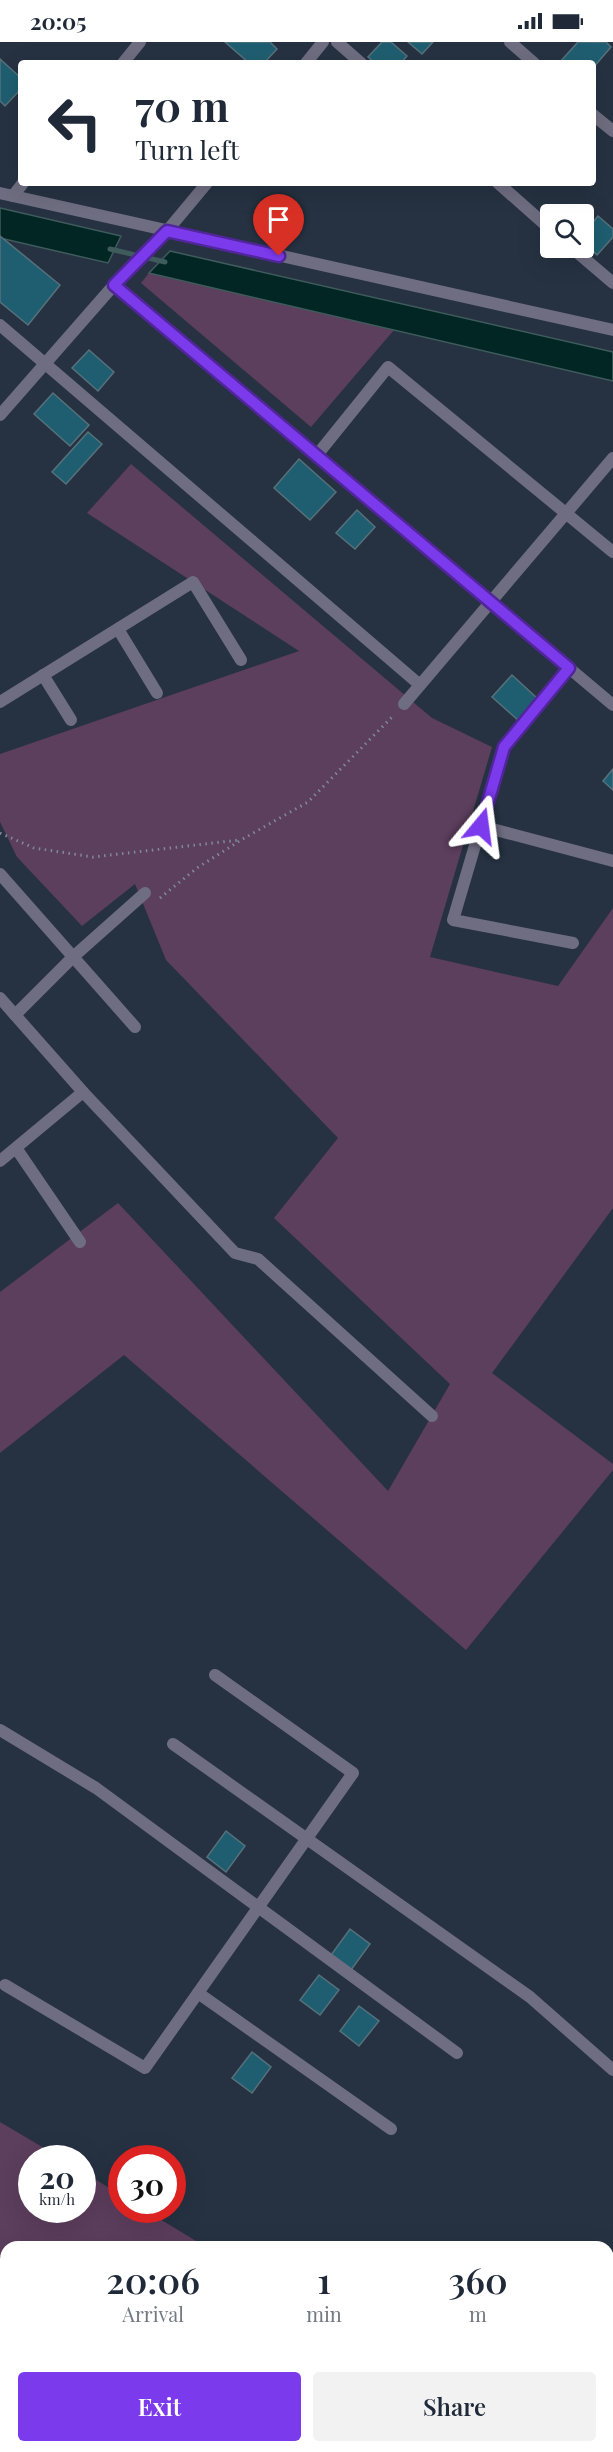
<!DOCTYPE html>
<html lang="en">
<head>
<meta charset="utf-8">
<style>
  :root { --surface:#fff; --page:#f2f2f3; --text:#1f2937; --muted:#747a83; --accent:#7c3aed }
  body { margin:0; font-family:"Playfair Display",serif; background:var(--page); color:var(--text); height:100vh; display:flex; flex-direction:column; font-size:22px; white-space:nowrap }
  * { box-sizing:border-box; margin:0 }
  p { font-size:20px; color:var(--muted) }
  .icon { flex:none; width:33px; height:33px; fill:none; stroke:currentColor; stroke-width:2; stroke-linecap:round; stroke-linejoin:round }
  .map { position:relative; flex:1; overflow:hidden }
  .details { position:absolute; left:0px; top:2199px; width:614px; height:212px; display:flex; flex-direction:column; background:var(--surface); border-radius:18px 18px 0 0; box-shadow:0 6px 24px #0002 }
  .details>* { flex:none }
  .banner { position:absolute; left:18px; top:18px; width:578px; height:126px; border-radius:6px; box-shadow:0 6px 24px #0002; background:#fff; color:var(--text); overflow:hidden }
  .buttons { position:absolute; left:540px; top:162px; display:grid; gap:12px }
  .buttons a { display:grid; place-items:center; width:54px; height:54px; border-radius:6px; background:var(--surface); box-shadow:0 6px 24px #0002; font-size:30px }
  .speed { position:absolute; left:18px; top:2103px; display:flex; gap:12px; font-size:30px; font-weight:700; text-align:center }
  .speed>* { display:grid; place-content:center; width:78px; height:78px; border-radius:50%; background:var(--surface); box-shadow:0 6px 24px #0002; line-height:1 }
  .speed small { font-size:15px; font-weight:400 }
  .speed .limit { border:9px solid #d22; background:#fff; color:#111 }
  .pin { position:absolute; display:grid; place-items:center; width:51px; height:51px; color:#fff; margin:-62px -26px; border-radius:50% 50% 50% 0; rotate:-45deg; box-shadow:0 0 6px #0007 }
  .pin .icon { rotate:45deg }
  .me { position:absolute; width:66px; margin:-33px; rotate:16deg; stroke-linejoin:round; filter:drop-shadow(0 0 4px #0008) }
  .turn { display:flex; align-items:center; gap:21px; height:126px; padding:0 18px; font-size:27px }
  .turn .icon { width:78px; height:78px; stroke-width:2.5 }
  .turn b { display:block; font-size:42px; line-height:51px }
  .eta { display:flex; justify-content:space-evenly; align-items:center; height:102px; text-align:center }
  .eta b { font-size:36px; font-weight:600; line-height:42px }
  .button { display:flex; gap:12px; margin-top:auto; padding:12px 18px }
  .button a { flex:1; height:69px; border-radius:6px; background:var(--accent); color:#fff; font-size:24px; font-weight:600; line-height:69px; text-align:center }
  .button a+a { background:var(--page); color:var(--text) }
  .status { display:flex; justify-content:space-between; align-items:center; height:42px; padding:0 30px; background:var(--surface); direction:ltr }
  .status svg { height:16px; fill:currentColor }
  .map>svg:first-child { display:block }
  .green { fill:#5c3e5d }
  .water { fill:#012623; stroke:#3f5b5c; stroke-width:1.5 }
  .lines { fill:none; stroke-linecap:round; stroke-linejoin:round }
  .stream { stroke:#3f5b5c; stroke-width:5 }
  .building { fill:#1f5e71; stroke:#57717a; stroke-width:1.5 }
  .path { stroke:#808a97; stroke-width:3; stroke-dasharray:1.5 4.5; stroke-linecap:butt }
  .street { stroke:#6f6d81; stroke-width:12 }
  .route-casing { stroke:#51269a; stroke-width:15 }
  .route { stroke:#7c3aed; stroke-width:10 }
</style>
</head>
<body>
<div class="status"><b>20:05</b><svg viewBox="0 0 49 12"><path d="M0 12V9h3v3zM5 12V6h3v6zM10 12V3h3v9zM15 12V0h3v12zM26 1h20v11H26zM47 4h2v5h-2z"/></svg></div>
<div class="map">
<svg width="613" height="2410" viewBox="0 0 613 2410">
  <rect width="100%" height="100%" fill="#263242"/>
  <!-- green -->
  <g class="green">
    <polygon points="149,231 394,288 311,385 141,241"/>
    <polygon points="131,422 432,676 492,705 430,915 558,944 613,866 613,1166 492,1331 613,1422 613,1428 466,1608 124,1313 0,1411 0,1250 118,1161 388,1449 450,1342 274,1176 338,1096 166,918 135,842 82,884 17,815 0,780 0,712 299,609 87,471"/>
    <polygon points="0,2080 61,2116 32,2116 32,2168 82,2168 83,2130 121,2153 122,2168 145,2168 206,2205 6,2205 6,2404 131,2405 127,2410 0,2410"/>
  </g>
  <!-- water -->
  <g class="water">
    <polygon points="0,166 121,194 108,221 0,196"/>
    <polygon points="170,209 613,310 613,339 149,231"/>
  </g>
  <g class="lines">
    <!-- stream -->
    <polyline class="stream" points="110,207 165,220"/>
  </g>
  <!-- building -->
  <g class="building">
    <polygon points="225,0 270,0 277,7 264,21 249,21"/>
    <polygon points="382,0 391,0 407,14 401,21 375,21 368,15"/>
    <polygon points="408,0 433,0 422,12"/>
    <polygon points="578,0 606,0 611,5 592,27 592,21 559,21"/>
    <polygon points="0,17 21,36 21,47 5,64 0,59"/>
    <polygon points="598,174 613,187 613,195 597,213 584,200 584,191"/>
    <polygon points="0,194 60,243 28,283 0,260"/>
    <polygon points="89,308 114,330 98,349 72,326"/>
    <polygon points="53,351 89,383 70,404 34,372"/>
    <polygon points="88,390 102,402 66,442 52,430"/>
    <polygon points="299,417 336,450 310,478 274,446"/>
    <polygon points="357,468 375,485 355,507 336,491"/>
    <polygon points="512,633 538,657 519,679 492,655"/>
    <polygon points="613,727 613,748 603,739"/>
    <polygon points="226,1789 245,1804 226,1830 207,1815"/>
    <polygon points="350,1887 370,1902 351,1928 331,1913"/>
    <polygon points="319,1933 339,1948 320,1973 300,1958"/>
    <polygon points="359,1964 379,1979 359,2004 340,1989"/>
    <polygon points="252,2010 271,2025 252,2051 232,2036"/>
  </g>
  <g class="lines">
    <!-- path -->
    <g class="path">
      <polyline points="0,791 34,806 93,815 239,798"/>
      <polyline points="160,856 197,826 241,798 308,760 394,673"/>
    </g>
    <!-- street -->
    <g class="street">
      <polyline points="337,0 361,21"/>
      <polyline points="510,0 534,21"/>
      <polyline points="123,21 140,0"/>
      <polyline points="306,21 323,0"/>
      <polyline points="592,72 613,89"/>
      <polyline points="498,141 550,187"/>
      <polyline points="0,151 613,288"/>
      <polyline points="13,154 23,141"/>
      <polyline points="572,206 613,241"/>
      <polyline points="114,243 613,663"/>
      <polyline points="0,283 420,643"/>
      <polyline points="0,373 114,243 167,189 207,141"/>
      <polyline points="317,413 388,325 613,510"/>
      <polyline points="118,587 157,651"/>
      <polyline points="569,626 504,705 453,878 573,901"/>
      <polyline points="43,633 71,678"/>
      <polyline points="0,660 193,540 241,618"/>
      <polyline points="404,662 613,416"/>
      <polyline points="481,784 613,819"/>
      <polyline points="0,832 135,985"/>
      <polyline points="0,956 83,1050 235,1211 258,1217 432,1374"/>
      <polyline points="15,973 73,915 145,851"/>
      <polyline points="16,1106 80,1200"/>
      <polyline points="0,1119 83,1050"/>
      <polyline points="0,1688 96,1746 457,2011"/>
      <polyline points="173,1702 530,1955 613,2028"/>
      <polyline points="5,1943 145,2026 353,1731 215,1633"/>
      <polyline points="198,1951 391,2087"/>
    </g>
  </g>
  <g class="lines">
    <defs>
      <polyline id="route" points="279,214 167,189 114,243 569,626 504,705 481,784"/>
    </defs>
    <!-- route casing -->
    <use href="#route" class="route-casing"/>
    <!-- route -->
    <use href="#route" class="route"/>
  </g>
</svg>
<div class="buttons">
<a><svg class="icon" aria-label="search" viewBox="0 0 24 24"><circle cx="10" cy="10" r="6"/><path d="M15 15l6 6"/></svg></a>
</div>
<div class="speed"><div>20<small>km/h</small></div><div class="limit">30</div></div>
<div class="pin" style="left:279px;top:214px;background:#d93025"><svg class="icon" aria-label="arrive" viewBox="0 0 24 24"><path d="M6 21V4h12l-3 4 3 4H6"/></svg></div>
<svg class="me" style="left:481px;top:784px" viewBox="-20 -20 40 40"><path d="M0-17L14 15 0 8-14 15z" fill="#7c3aed" stroke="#fff" stroke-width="4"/></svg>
<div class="banner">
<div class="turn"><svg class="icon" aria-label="left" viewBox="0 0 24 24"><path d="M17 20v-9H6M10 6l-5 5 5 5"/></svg><div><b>70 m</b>Turn left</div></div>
</div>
<section class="details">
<div class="eta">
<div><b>20:06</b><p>Arrival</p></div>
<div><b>1</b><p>min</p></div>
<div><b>360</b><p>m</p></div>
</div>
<div class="button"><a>Exit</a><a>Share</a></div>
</section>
</div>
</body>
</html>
